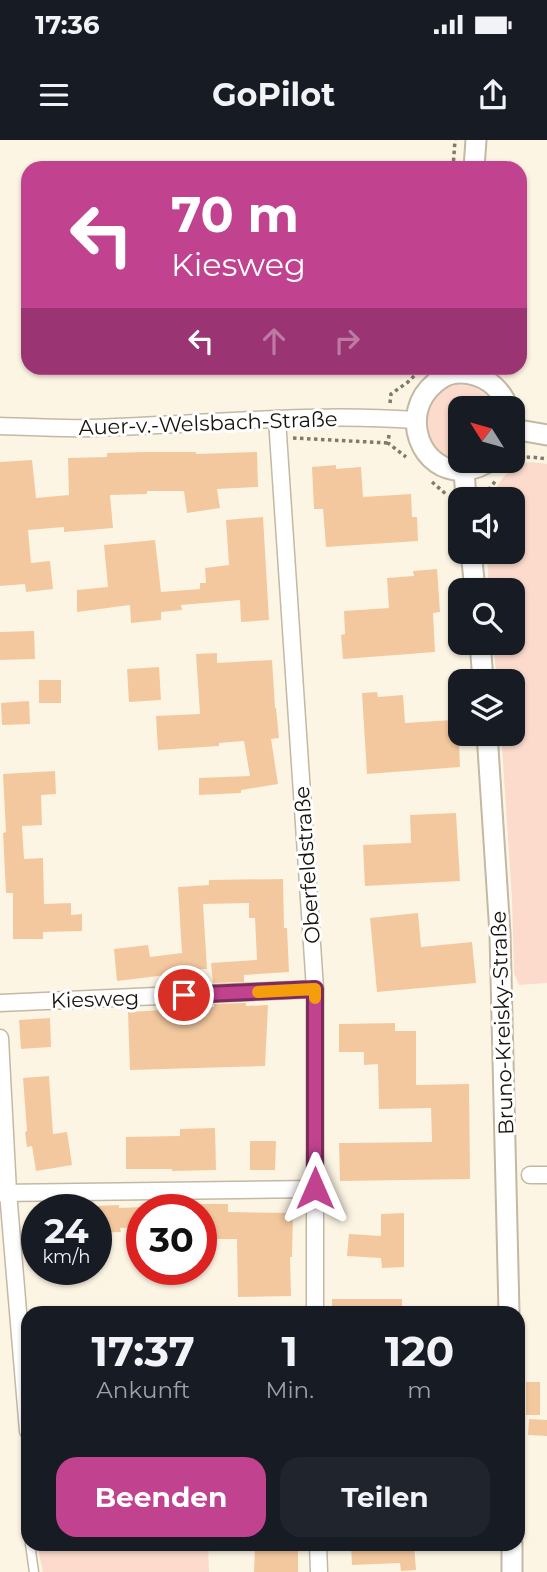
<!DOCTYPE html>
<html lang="de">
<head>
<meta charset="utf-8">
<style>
  :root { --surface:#171b24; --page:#20242c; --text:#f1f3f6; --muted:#9ea1a6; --accent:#c1428f }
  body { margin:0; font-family:Montserrat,sans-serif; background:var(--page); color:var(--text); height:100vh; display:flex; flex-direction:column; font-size:26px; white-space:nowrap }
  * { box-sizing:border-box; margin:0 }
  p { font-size:23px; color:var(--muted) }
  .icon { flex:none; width:38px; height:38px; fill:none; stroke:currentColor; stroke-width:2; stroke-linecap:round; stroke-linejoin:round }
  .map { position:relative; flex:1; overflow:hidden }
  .panel { position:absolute; left:21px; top:1166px; width:504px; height:245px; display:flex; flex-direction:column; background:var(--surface); border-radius:21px; box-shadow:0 2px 5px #0004 }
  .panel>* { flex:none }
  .top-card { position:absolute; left:21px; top:21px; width:506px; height:214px; border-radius:21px; box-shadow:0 2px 5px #0004; background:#c1428f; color:#fff; overflow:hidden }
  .needle { width:46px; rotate:307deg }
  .fabs { position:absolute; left:448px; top:256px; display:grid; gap:14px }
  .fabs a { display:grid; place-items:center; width:77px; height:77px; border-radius:14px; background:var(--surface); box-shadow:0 2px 5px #0004; font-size:35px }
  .speed { position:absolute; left:21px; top:1054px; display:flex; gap:14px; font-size:35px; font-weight:700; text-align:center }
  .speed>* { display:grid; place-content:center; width:91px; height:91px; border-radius:50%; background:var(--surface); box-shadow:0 2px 5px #0004; line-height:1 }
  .speed small { font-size:18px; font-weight:400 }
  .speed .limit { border:10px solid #d22; background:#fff; color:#111 }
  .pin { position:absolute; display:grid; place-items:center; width:60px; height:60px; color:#fff; margin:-30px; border:4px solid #fff; border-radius:50%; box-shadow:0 2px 7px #0007 }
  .me { position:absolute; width:77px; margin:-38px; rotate:0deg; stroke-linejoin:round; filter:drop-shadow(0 0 5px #0008) }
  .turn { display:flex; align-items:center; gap:24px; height:147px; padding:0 35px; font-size:32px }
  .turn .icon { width:91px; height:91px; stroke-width:2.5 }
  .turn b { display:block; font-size:49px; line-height:60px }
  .lanes { display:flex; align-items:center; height:66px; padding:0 35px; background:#0003; justify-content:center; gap:35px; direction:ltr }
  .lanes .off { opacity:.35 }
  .eta { display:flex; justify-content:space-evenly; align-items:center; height:119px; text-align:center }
  .eta b { font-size:42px; font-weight:700; line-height:49px }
  .button { display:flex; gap:14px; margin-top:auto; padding:14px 35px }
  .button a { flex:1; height:80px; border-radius:21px; background:var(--accent); color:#fff; font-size:28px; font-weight:700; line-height:80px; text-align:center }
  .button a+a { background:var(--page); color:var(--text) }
  .status { display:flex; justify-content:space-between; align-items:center; height:49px; padding:0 35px; background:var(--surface); direction:ltr }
  .status svg { height:19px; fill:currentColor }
  header { display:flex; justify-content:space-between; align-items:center; height:91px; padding:0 35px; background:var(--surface); font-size:32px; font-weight:700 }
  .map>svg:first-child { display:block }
  .green { fill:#fcdbcc }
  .building { fill:#f4c89f }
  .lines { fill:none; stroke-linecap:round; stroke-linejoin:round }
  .service-casing { stroke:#c3b8a4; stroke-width:11 }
  .minor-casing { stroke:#c3b8a4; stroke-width:19 }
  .tertiary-casing { stroke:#c3b8a4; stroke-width:23 }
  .path { stroke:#7f796e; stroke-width:3.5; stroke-dasharray:3.5 3.5; stroke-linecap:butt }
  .service { stroke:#fff; stroke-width:8 }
  .minor { stroke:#fff; stroke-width:16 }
  .tertiary { stroke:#fff; stroke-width:19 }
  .route-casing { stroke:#7d2b5d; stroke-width:18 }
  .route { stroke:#c1428f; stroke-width:12 }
  .slow { stroke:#f59e0b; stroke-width:12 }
  .labels { text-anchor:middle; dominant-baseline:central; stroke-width:6; stroke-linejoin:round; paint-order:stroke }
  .street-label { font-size:21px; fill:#18140d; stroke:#fff }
</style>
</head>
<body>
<div class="status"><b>17:36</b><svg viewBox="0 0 49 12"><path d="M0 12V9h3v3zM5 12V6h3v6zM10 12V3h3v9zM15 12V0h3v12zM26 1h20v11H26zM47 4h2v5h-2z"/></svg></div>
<header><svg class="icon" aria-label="menu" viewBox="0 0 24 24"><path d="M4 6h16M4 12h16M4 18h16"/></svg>GoPilot<svg class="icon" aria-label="share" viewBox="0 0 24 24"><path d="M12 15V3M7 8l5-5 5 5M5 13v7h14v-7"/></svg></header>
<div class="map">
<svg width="547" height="1432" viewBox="0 0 547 1432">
  <rect width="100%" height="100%" fill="#fdf5e4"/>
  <!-- green -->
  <g class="green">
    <path d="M455,244C474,245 487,251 495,268H460V318C415,315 413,256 455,244Z"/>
    <path d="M531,322L547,324V843L519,845L514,833L512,759L501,593H513V541H497L493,502H513V450H489L487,411H513V359H489C502,340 506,326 531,322Z"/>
    <polygon points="39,1404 208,1404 209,1432 43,1432 39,1414"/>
  </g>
  <!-- building -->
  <g class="building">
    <polygon points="146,312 196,312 196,314 257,312 258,347 217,349 220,368 187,373 184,351 147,351 147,354 110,355 113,388 64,392 64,387 28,390 31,423 50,421 53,449 26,452 25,444 0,446 0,322 32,320 36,358 69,355 68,318 107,317 107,313"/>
    <polygon points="336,325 336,329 361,327 363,357 411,354 412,377 417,377 418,401 326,407 323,369 314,369 312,327"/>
    <polygon points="263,377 269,480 241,482 240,460 181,465 182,470 161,472 161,480 131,483 130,465 77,472 77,450 108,447 104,405 155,400 161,452 200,449 200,443 206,443 205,428 229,425 226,380"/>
    <polygon points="437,429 440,472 433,473 435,512 343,519 341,495 345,494 344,471 389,468 387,438 414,436 413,431"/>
    <polygon points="34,491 35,519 0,520 0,492"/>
    <polygon points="217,513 217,523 272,520 275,568 276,568 279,598 271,599 278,644 241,650 241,653 199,655 199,638 250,636 244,601 219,603 219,606 158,610 156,576 200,574 196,514"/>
    <polygon points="159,527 161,560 129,562 127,529"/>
    <rect x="39" y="540" width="22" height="23"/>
    <polygon points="377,552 378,557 403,555 405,583 453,580 454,604 459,604 460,627 367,634 362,553"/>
    <polygon points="29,561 30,584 2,585 1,563"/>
    <polygon points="55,631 56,654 41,655 42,685 22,686 24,719 43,718 44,764 71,763 71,775 82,774 82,791 43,792 43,799 13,799 13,753 6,753 3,693 6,692 3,634"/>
    <polygon points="456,673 460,741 365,746 363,705 411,703 410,675"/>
    <polygon points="283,739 284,788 287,788 289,832 244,835 244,842 213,843 211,823 257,820 255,778 249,778 249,763 203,764 207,829 165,831 166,835 117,841 114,809 148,805 150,817 182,813 178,747 209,745 209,740"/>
    <polygon points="418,773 421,807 472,802 476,843 377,852 370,778"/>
    <polygon points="246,863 246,866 268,865 265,926 130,930 128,872 214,867 214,864"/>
    <polygon points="50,878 51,907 21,909 19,880"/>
    <polygon points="395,883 395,891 416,891 416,945 469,944 470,1039 340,1041 339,1003 432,1002 431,968 379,969 378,924 364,925 364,912 339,912 339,884"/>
    <polygon points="49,936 53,994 67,992 72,1025 36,1031 32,1006 27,1007 25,992 27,991 23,938"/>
    <polygon points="215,988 216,1030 172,1031 172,1029 126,1029 126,997 180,996 180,989"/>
    <polygon points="250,1001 276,1001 275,1030 250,1030"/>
    <polygon points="201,1064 228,1064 228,1072 293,1073 292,1117 290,1117 291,1156 238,1157 237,1099 201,1099"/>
    <polygon points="119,1065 119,1068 142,1067 142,1087 120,1088 121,1092 96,1093 96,1066"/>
    <polygon points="404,1073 404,1127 382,1128 381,1118 347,1116 349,1094 381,1096 381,1074"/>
    <rect x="332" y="1159" width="70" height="13"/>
    <rect x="526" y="1242" width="14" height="33"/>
    <polygon points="529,1279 547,1280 547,1296 528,1295"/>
    <polygon points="270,1404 289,1404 289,1409 298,1409 298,1432 254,1432 255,1407 270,1407"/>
    <polygon points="351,1404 386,1404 386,1407 414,1405 416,1430 401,1431 400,1423 352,1425"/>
  </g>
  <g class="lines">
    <defs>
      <polyline id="service" points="30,1404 34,1432"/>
      <g id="minor">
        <polyline points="277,279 315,849 315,1172"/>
        <path d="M0,286C30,287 60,289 91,288C199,285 307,272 415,280"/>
        <polyline points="0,863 315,849"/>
        <polyline points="0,898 8,1052 28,1291"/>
        <polyline points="530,1035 547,1035"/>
        <polyline points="0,1053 315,1049"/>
        <polyline points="318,1404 319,1432"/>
      </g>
      <g id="tertiary">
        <polyline points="474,28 476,0"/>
        <polyline points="513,289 547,295"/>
        <path d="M491,320C484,325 475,329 466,330C420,335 398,273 435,243C446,234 456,231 470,234C488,238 502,250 508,268"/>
        <polyline points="464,330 466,359"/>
        <polyline points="471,411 475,450"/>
        <polyline points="480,502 483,541"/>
        <polyline points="487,593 500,794 509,1172"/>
        <polyline points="512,1404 512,1432"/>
      </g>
    </defs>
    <!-- service casing -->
    <use href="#service" class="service-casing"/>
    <!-- minor casing -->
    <use href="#minor" class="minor-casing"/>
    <!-- tertiary casing -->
    <use href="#tertiary" class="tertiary-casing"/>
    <!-- path -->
    <g class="path">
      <polyline points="453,28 455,0"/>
      <polyline points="390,263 391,254 408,242 416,234"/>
      <polyline points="389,295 388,303 406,317"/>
      <polyline points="293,298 388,303"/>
      <path d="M508,326C522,314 531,317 547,319"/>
      <polyline points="432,342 447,355"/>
      <polyline points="483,353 486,353 497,339"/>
    </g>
    <!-- service -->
    <use href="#service" class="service"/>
    <!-- minor -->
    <use href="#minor" class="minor"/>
    <!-- tertiary -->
    <use href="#tertiary" class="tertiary"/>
  </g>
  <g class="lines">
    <defs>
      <polyline id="route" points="184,855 315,849 315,1048"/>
    </defs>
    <!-- route casing -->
    <use href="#route" class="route-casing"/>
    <!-- route -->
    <use href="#route" class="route"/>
    <!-- slow -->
    <polyline class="slow" points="258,852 315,849 315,858"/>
  </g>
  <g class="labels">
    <!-- street labels -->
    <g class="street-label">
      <text transform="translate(208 283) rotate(-2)">Auer-v.-Welsbach-Straße</text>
      <text transform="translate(307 725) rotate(-94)">Oberfeldstraße</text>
      <text transform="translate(95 859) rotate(-2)">Kiesweg</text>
      <text transform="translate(502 883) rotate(-92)">Bruno-Kreisky-Straße</text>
    </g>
  </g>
</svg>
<div class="fabs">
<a><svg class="needle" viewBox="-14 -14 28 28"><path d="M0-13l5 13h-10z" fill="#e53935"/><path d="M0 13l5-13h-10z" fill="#9ea1a6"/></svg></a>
<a><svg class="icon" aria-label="sound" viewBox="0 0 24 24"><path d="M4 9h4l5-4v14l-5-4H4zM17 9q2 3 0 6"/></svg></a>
<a><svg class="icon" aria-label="search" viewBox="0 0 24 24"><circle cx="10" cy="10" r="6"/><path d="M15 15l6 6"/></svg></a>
<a><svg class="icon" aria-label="layers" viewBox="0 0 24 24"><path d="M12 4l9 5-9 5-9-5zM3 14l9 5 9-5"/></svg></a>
</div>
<div class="speed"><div>24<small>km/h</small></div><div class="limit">30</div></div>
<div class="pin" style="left:184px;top:855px;background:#d93025"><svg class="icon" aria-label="arrive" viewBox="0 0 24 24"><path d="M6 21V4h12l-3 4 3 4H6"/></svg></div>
<svg class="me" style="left:315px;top:1048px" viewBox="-20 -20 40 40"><path d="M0-17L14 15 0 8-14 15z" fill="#c1428f" stroke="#fff" stroke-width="4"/></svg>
<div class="top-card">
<div class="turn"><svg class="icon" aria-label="left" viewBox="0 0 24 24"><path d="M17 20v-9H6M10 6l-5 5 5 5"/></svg><div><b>70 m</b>Kiesweg</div></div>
<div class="lanes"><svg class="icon" aria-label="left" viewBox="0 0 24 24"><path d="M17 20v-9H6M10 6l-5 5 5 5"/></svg><svg class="icon off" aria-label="ahead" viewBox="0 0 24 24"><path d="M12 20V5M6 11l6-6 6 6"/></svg><svg class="icon off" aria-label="right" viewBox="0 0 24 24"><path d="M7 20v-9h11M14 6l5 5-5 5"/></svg></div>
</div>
<section class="panel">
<div class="eta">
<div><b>17:37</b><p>Ankunft</p></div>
<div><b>1</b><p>Min.</p></div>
<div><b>120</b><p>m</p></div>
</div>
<div class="button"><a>Beenden</a><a>Teilen</a></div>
</section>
</div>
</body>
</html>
